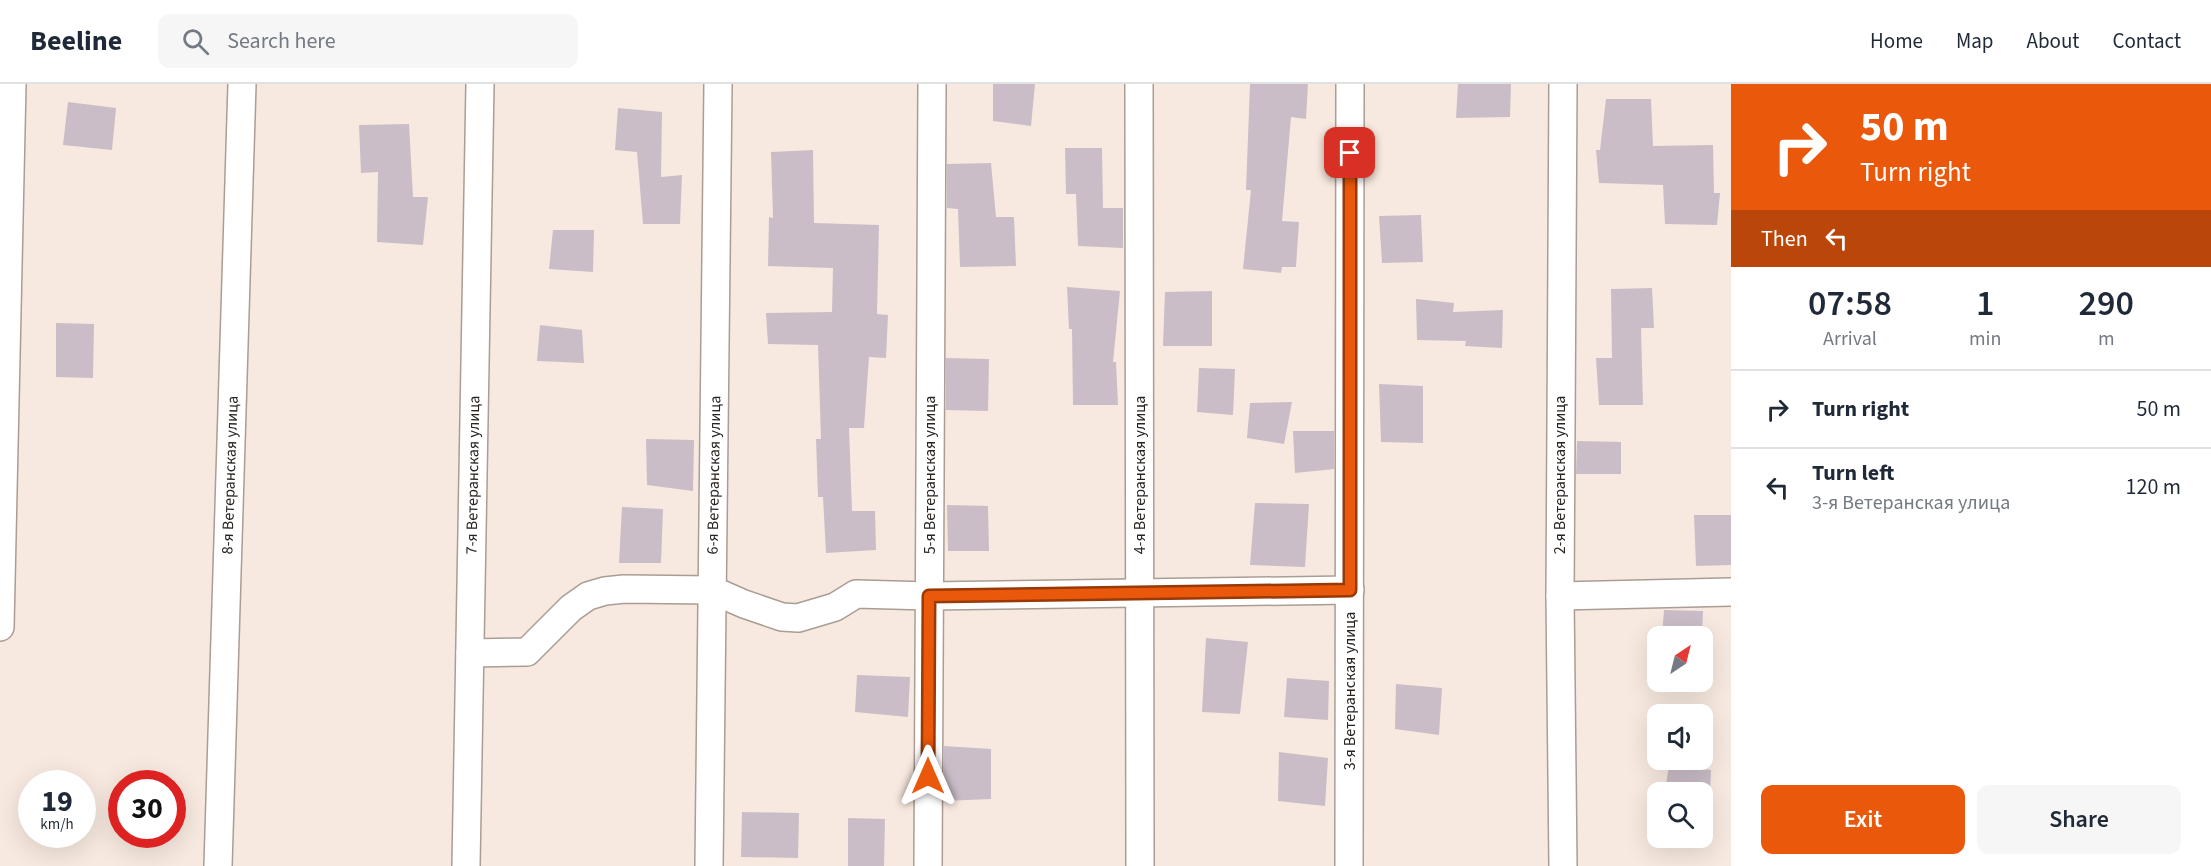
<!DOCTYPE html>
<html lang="en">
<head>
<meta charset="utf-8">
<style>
  :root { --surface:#fff; --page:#f6f6f7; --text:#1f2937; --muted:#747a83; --line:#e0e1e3; --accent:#ea580c }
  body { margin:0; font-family:"Source Sans 3",sans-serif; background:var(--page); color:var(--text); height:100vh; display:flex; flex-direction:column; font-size:22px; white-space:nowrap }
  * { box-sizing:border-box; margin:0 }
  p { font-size:20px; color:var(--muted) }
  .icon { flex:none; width:33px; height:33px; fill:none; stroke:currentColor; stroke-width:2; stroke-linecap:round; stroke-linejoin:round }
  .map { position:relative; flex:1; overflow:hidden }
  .side { display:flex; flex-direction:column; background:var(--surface); width:480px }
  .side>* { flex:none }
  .top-card { background:#ea580c; color:#fff; overflow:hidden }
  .needle { width:39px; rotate:35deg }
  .fabs { position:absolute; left:1647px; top:542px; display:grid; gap:12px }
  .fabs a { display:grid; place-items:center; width:66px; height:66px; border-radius:12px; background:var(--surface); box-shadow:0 6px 24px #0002; font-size:30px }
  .speed { position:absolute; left:18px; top:686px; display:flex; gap:12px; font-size:30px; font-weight:700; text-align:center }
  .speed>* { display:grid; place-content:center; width:78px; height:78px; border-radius:50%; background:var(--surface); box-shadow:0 6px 24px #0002; line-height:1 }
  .speed small { font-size:15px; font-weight:400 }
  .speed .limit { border:9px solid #d22; background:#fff; color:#111 }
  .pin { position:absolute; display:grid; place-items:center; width:51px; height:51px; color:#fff; margin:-26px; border-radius:12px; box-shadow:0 3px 9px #0006 }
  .me { position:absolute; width:66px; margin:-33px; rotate:0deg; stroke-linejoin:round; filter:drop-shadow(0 0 4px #0008) }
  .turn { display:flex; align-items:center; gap:21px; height:126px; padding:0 30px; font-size:27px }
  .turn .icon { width:78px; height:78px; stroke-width:2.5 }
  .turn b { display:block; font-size:42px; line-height:51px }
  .then { display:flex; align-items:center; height:57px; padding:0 30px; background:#0003; gap:12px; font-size:22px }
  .eta { display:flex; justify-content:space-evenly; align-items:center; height:102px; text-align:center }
  .eta b { font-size:36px; font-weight:600; line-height:42px }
  .action { display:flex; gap:12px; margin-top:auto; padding:12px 30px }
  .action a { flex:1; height:69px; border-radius:12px; background:var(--accent); color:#fff; font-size:24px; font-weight:600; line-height:69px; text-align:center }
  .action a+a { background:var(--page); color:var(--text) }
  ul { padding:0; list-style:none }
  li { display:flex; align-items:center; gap:18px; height:78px; padding:0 30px; border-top:2px solid var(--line) }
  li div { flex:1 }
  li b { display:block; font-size:22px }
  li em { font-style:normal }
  header { display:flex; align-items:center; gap:36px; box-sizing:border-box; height:84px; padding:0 30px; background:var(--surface); border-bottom:2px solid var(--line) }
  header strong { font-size:28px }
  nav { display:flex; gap:33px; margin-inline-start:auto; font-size:21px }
  .search { width:420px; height:54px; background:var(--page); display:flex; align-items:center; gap:15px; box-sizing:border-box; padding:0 21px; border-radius:12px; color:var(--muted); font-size:22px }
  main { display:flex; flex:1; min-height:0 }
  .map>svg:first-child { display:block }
  .building { fill:#cabdc8 }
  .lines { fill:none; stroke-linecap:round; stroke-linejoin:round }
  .minor-casing { stroke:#aa9d94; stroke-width:30 }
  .minor { stroke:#fff; stroke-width:27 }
  .route-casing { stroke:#983908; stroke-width:15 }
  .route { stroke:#ea580c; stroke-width:10 }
  .labels { text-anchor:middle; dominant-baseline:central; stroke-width:6; stroke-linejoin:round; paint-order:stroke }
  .street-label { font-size:16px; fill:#28231f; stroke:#fff }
</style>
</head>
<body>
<header>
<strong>Beeline</strong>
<div class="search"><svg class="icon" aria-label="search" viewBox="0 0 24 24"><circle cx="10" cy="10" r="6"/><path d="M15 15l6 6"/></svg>Search here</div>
<nav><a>Home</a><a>Map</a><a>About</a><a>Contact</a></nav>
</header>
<main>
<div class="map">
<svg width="1731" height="782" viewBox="0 0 1731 782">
  <rect width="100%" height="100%" fill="#f7e9df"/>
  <!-- building -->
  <g class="building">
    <polygon points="993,0 1035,0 1031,42 993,37"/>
    <polygon points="1250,0 1308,0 1306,35 1291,33 1282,137 1299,138 1296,183 1282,183 1281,189 1243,185 1251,106 1246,106"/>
    <polygon points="1458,0 1511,0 1510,33 1456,34"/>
    <polygon points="1606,15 1651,15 1653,62 1713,61 1714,109 1720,109 1717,141 1665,140 1663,101 1599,99 1596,66 1600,66"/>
    <polygon points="68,18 116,24 112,66 63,61"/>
    <polygon points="618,24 662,28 661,93 682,91 680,140 643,140 637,68 615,66"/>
    <polygon points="409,40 413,113 428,113 423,161 377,158 378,88 361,89 359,41"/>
    <polygon points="1065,64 1102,64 1103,124 1123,124 1123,164 1078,162 1076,110 1066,110"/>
    <polygon points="813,66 814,139 879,141 877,230 888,231 886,274 869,273 864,344 849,344 852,427 875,427 876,466 826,469 823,413 818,413 816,355 821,355 818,261 768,260 766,229 832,228 833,184 768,182 769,133 773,134 771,68"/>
    <polygon points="991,79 996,133 1014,133 1016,182 960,183 958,125 947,124 947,80"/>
    <polygon points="1421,131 1423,178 1382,179 1379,132"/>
    <polygon points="553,146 594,146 593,188 549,185"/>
    <polygon points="1067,203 1120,207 1113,278 1116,278 1118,321 1073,321 1072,245 1069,245"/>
    <polygon points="1652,204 1654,244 1641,244 1643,321 1599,321 1596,274 1612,274 1611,205"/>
    <polygon points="1212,207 1212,262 1163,262 1165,208"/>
    <polygon points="1416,215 1454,219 1453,228 1503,226 1502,264 1465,262 1466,257 1417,256"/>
    <polygon points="56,239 94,240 93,294 56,293"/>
    <polygon points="540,241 582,246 584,279 537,277"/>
    <polygon points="946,274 989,275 988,327 946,326"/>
    <polygon points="1199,284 1235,285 1233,331 1197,328"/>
    <polygon points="1379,300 1423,302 1423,359 1381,358"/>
    <polygon points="1292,318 1284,360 1247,354 1250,319"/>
    <polygon points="1293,347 1334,347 1334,385 1295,389"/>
    <polygon points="646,355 694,356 693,407 647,401"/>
    <polygon points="1577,357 1621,358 1621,390 1576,390"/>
    <polygon points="1255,419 1309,420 1305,483 1250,481"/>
    <polygon points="947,421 988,422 989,467 948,467"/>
    <polygon points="622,423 663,425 661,479 619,479"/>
    <polygon points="1694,431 1731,431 1731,481 1696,482"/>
    <polygon points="1664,526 1703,527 1702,552 1662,552"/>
    <polygon points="1206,554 1248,558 1240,630 1202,628"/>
    <polygon points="857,591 910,593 908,633 855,628"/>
    <polygon points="1287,594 1329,597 1328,636 1284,633"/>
    <polygon points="1396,600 1442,604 1439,651 1395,645"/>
    <polygon points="944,662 991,665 991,715 944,717"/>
    <polygon points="1279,668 1328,674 1325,722 1278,717"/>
    <polygon points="1669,681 1711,686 1710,708 1665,708"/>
    <polygon points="742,728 799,729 798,774 741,773"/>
    <polygon points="848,734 885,735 884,782 848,782"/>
  </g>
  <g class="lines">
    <defs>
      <g id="minor">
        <polyline points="1139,0 1140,782"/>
        <polyline points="1560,512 1731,508"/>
        <polyline points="0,543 12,0"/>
        <polyline points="470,569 527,568 571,524 588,512 605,507 624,505 712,506 744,520 782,533 798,534 835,523 856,510 929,512 1350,506"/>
        <polyline points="218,782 242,0"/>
        <polyline points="466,782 480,0"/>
        <polyline points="709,782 718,0"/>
        <polyline points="928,782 932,0"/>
        <polyline points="1349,782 1350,0"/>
        <polyline points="1563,782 1560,512 1563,0"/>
      </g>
    </defs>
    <!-- minor casing -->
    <use href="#minor" class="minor-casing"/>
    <!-- minor -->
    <use href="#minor" class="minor"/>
  </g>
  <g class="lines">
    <defs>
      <polyline id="route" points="928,692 929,512 1350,506 1350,69"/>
    </defs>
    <!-- route casing -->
    <use href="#route" class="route-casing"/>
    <!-- route -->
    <use href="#route" class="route"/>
  </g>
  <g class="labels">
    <!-- street labels -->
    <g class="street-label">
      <text transform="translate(230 391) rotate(-88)">8-я Ветеранская улица</text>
      <text transform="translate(473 391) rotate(-89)">7-я Ветеранская улица</text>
      <text transform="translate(714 391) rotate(-89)">6-я Ветеранская улица</text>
      <text transform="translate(930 391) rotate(-90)">5-я Ветеранская улица</text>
      <text transform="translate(1140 391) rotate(-90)">4-я Ветеранская улица</text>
      <text transform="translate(1560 391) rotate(-90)">2-я Ветеранская улица</text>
      <text transform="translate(1350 607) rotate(-90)">3-я Ветеранская улица</text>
    </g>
  </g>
</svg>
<div class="fabs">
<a><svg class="needle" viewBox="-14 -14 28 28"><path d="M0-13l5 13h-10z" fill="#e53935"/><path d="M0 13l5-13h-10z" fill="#747a83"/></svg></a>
<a><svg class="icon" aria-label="sound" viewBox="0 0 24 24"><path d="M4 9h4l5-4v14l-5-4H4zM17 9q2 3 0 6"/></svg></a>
<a><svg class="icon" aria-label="search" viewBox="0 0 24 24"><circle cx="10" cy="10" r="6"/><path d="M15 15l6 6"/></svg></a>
</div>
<div class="speed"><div>19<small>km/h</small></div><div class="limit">30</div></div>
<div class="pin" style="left:1350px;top:69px;background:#d93025"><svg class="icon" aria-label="arrive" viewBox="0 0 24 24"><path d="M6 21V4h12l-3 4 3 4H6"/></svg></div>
<svg class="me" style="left:928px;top:692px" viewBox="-20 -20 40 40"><path d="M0-17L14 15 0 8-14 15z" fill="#ea580c" stroke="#fff" stroke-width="4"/></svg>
</div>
<section class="side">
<div class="top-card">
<div class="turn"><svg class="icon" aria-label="right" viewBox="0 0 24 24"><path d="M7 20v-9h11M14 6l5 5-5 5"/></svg><div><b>50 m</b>Turn right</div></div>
<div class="then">Then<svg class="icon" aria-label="left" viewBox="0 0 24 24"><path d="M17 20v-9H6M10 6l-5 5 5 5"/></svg></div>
</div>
<div class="eta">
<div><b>07:58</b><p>Arrival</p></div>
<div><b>1</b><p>min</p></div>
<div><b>290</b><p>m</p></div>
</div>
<ul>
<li><svg class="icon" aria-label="right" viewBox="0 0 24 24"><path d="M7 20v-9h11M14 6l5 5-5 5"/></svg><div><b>Turn right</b></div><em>50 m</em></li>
<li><svg class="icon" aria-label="left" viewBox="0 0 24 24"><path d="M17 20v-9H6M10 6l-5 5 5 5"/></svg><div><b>Turn left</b><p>3-я Ветеранская улица</p></div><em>120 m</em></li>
</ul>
<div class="action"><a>Exit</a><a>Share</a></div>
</section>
</main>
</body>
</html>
